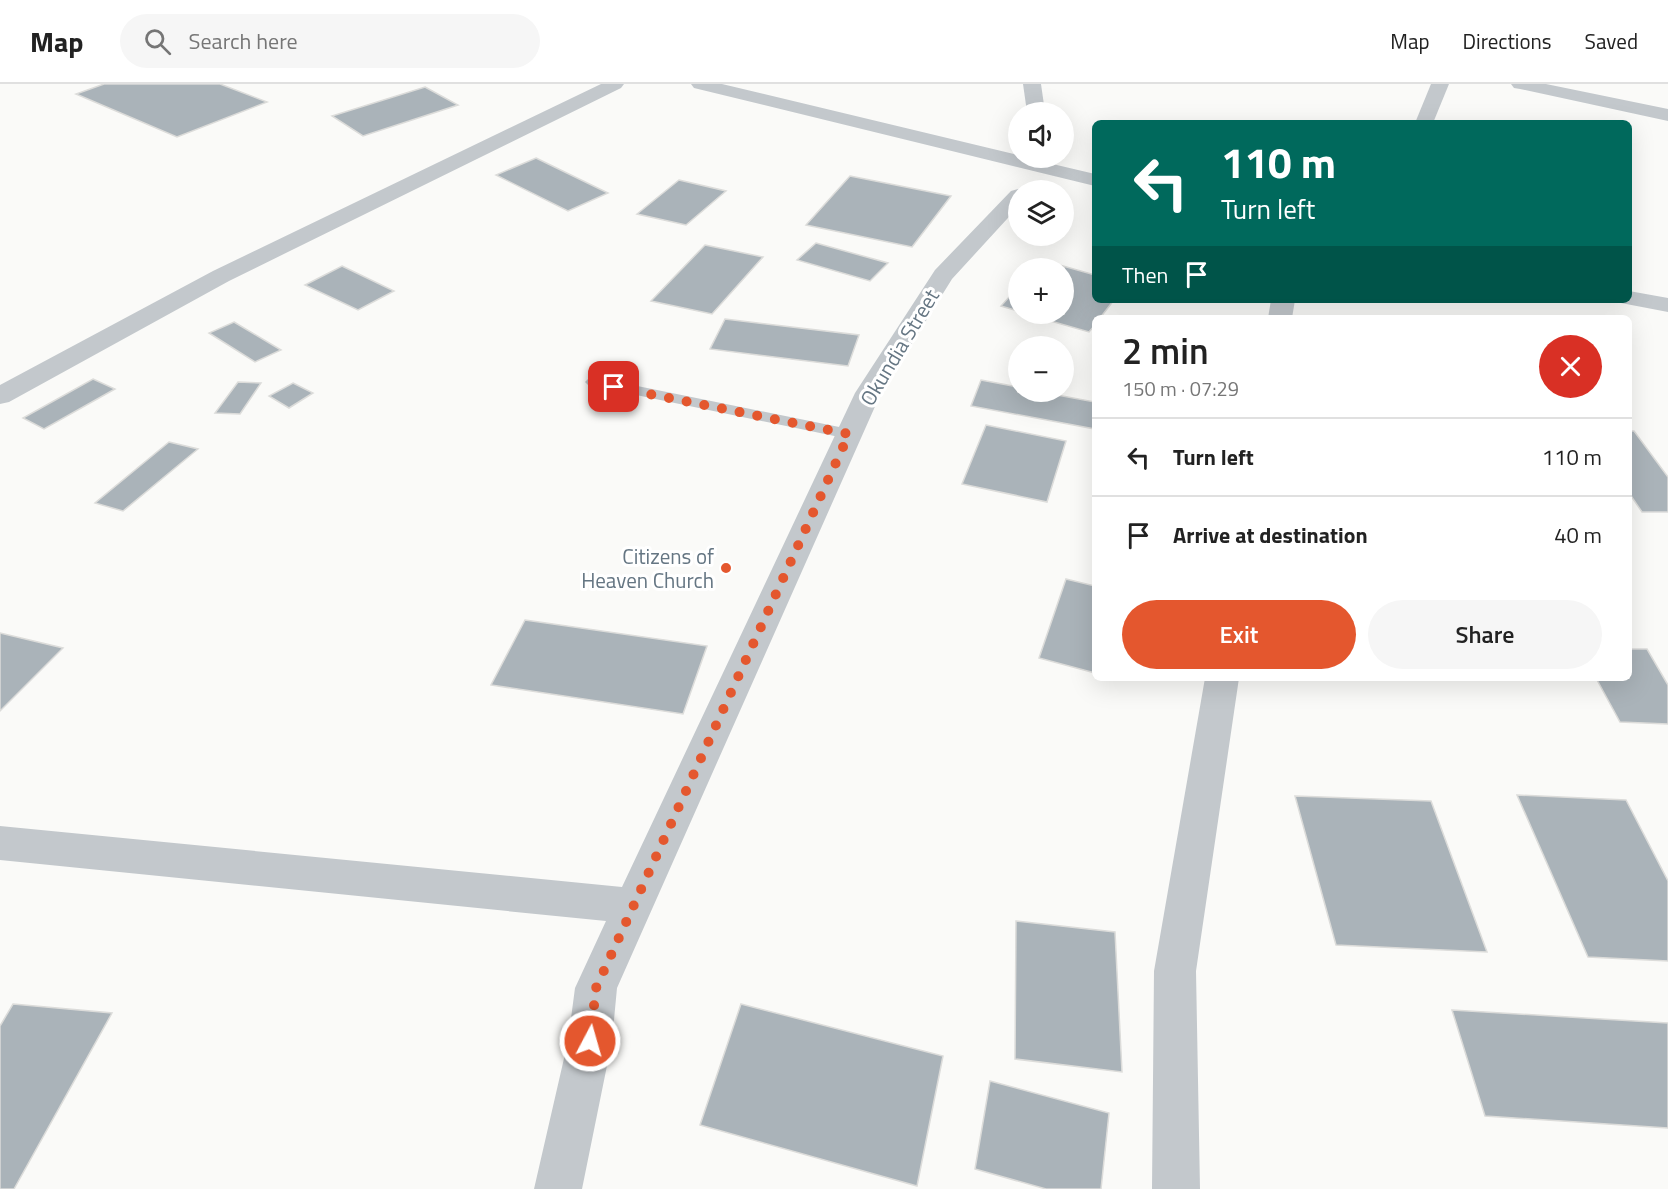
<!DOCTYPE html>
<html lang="en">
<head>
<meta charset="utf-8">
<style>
  :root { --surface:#fff; --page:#f6f6f6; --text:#222; --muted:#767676; --line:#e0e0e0; --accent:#e4572e }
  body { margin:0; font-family:"Titillium Web",sans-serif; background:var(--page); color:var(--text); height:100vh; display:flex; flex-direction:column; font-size:22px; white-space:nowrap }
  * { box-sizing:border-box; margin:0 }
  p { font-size:20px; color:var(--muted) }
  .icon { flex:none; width:33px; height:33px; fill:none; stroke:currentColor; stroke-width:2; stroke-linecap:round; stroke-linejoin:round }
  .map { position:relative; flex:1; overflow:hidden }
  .details { position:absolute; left:1092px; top:231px; width:540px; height:366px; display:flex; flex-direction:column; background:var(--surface); border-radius:9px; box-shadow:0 6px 24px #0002 }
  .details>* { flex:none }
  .banner { position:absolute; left:1092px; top:36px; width:540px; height:183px; border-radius:9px; box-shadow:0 6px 24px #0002; background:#00695c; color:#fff; overflow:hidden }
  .buttons { position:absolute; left:1008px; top:18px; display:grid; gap:12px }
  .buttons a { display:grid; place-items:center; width:66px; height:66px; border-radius:50%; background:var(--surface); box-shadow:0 6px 24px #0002; font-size:30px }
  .pin { position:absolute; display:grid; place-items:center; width:51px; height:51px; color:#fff; margin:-26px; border-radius:12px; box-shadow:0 3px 9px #0006 }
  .me { position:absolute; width:66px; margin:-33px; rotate:6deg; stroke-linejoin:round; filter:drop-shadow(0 0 4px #0008) }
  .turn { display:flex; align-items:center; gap:21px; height:126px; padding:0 30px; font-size:27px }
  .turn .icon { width:78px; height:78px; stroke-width:2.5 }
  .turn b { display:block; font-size:42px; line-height:51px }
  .then { display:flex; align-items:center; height:57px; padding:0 30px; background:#0003; gap:12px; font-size:22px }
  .round { display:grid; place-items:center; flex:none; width:63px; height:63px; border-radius:32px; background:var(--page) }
  .head { display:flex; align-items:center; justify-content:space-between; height:102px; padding:0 30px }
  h1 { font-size:36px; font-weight:600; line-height:45px }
  .button { display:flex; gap:12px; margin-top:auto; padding:12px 30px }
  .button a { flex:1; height:69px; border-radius:36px; background:var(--accent); color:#fff; font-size:24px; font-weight:600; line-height:69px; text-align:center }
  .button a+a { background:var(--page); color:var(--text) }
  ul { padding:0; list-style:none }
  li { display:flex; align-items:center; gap:18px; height:78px; padding:0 30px; border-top:2px solid var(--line) }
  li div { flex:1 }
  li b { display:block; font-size:22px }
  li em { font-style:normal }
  header { display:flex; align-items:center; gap:36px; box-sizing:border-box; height:84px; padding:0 30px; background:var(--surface); border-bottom:2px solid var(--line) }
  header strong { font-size:28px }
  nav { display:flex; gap:33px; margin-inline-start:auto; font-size:21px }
  .search { width:420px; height:54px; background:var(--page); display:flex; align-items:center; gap:15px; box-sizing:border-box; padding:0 21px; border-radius:33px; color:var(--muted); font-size:22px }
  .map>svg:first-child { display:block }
  .building { fill:#aab3b9; stroke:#dcdcda; stroke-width:1.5 }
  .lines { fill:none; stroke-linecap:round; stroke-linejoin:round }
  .service { fill:#c3c8cc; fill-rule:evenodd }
  .minor { fill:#c3c8cc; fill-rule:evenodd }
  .route { stroke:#e4572e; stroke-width:10; stroke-dasharray:0 18 }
  .poi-dot { fill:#e4572e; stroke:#fff; stroke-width:2 }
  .labels { text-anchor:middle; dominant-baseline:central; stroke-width:6; stroke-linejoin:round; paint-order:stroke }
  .street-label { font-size:21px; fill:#657683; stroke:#fff }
  .poi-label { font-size:21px; fill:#657683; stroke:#fff; text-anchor:end }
</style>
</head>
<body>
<header>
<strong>Map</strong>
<div class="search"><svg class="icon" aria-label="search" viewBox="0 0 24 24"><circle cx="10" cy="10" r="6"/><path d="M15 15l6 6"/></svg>Search here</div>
<nav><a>Map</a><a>Directions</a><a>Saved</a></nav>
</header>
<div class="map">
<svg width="1668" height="1105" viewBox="0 0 1668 1105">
  <rect width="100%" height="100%" fill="#fafaf8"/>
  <!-- building -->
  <g class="building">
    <polygon points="104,0 220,0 267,18 177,53 76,10"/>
    <polygon points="425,3 458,21 363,52 332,32"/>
    <polygon points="536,74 608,109 568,127 496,91"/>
    <polygon points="850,92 951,112 912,163 806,141"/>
    <polygon points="679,96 726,107 686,141 637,130"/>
    <polygon points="816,159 888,179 870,197 797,176"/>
    <polygon points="705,161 763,173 712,230 651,217"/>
    <polygon points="1042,176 1095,191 1095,216 1114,216 1100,234 1095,234 1095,241 1089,248 1026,230 1064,230 1064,184 1035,184"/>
    <polygon points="342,182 394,207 358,226 305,201"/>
    <polygon points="1018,203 1018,227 1001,222"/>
    <polygon points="725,235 859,251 848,282 710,265"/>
    <polygon points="234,238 281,266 255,278 209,249"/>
    <polygon points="93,295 115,305 44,345 23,334"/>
    <polygon points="981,296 1018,303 1018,308 1041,308 1095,318 1095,345 971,322"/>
    <polygon points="238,298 261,299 240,330 215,329"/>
    <polygon points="293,299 313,309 289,324 269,312"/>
    <polygon points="986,341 1066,357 1047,418 962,400"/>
    <polygon points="1629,347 1634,347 1668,393 1668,428 1642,428 1629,409"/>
    <polygon points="169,358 198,365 123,427 95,419"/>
    <polygon points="1066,495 1095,502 1095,589 1039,574"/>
    <polygon points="525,536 707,562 683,630 491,601"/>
    <polygon points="0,549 63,564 0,627"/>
    <polygon points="1629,565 1647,565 1668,601 1668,640 1620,638 1596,594 1629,594"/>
    <polygon points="1517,711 1626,716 1668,797 1668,877 1588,873"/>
    <polygon points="1295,712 1431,717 1487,868 1336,861"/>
    <polygon points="1016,837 1115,848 1122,988 1015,975"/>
    <polygon points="13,920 112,929 14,1105 0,1105 0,942"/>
    <polygon points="741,920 943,972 917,1102 700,1041"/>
    <polygon points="1452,926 1668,939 1668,1044 1485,1032"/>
    <polygon points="990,997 1109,1029 1101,1105 1046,1105 975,1085"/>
  </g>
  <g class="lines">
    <!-- service -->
    <polygon class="service" points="593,293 849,345 857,350 849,355 588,301 585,298 588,295"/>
    <!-- minor -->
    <g class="minor">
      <polygon points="601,0 624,0 621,4 229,197 9,318 0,320 0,301 213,187"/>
      <polygon points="691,0 722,0 1018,71 1018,74 1027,74 1095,90 1095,102 694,4"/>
      <polygon points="1023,0 1041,0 1045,28 1027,28"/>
      <polygon points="1431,0 1449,0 1433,39 1415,39"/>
      <polygon points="1511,0 1546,0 1668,25 1668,37 1520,5 1514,4"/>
      <polygon points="1018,105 1025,106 1018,106 1018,123 952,195 881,309 617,904 612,957 582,1105 534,1105 568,957 575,904 606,837 0,776 0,742 622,803 855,309 935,186 1011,107"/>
      <polygon points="1629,207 1668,214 1668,228 1621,219 1619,216 1629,216"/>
      <polygon points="1271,216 1295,216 1292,234 1268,234"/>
      <polygon points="1205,594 1239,594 1196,887 1200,1105 1152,1105 1154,887"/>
    </g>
  </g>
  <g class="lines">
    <!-- route -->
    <polyline class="route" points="590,957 596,904 849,350 614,303"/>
  </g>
  <!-- markers -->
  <circle class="poi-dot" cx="726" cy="484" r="6"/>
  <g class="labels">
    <!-- street labels -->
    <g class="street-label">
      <text transform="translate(899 263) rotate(-59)">Okundia Street</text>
    </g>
    <!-- poi labels -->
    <g class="poi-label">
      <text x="714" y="472">Citizens of<tspan x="714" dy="24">Heaven Church</tspan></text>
    </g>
  </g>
</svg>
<div class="buttons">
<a><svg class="icon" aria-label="sound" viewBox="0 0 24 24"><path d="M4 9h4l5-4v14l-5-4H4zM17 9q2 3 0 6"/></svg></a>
<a><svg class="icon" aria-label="layers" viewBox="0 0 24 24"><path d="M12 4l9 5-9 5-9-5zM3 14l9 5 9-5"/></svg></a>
<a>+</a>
<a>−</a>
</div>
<div class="pin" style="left:614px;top:303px;background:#d93025"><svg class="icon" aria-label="arrive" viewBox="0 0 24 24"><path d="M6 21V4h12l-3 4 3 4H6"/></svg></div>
<svg class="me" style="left:590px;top:957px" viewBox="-20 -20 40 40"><circle r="17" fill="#e4572e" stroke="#fff" stroke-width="3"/><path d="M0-11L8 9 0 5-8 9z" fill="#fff"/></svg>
<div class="banner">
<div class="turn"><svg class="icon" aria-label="left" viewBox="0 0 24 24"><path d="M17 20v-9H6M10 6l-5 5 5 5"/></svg><div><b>110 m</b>Turn left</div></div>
<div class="then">Then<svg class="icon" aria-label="arrive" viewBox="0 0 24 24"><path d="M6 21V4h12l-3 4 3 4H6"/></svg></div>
</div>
<section class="details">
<div class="head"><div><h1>2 min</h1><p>150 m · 07:29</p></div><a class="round" style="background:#d93025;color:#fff"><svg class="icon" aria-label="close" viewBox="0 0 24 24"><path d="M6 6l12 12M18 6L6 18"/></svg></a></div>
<ul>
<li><svg class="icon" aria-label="left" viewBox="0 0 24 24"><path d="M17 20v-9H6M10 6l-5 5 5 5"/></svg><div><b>Turn left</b></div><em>110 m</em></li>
<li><svg class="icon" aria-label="arrive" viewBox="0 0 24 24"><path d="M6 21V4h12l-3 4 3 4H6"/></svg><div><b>Arrive at destination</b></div><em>40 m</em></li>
</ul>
<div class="button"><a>Exit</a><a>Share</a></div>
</section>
</div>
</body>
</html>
